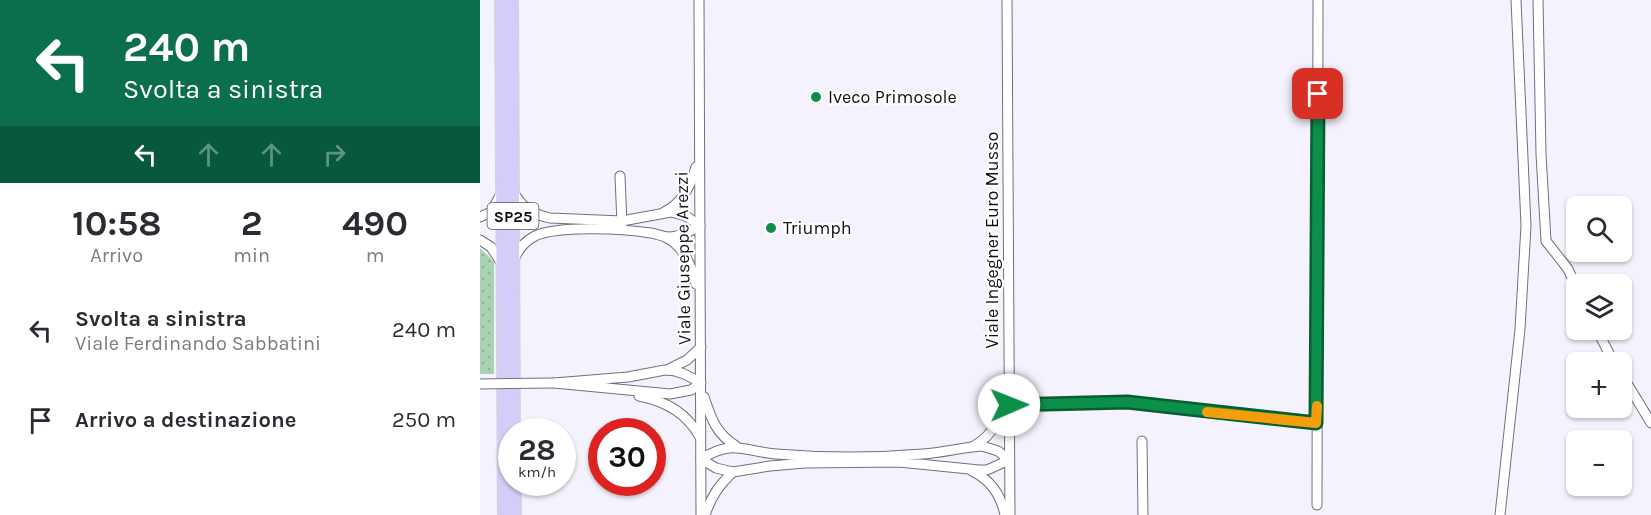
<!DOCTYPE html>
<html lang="it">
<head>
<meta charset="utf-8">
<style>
  :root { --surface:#fff; --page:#f7f7f7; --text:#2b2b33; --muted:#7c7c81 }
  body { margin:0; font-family:Karla,sans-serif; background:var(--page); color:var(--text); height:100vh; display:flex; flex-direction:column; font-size:22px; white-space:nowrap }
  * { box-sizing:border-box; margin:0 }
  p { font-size:20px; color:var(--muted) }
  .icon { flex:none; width:33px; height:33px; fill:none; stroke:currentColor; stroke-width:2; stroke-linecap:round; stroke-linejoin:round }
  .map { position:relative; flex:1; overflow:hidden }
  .drawer { display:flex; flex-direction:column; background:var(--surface); width:480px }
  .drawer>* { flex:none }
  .hud { background:#0b6e4f; color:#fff; overflow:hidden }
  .controls { position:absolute; left:1086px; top:196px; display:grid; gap:12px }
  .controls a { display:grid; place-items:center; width:66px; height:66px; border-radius:9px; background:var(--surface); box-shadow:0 2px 4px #0004; font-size:30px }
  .speed { position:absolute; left:18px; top:418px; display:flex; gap:12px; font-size:30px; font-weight:700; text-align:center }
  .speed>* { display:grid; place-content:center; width:78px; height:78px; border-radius:50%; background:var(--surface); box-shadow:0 2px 4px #0004; line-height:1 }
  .speed small { font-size:15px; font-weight:400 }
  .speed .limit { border:9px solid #d22; background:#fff; color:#111 }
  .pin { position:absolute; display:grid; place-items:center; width:51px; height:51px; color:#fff; margin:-26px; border-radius:12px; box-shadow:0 3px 9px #0006 }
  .me { position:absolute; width:66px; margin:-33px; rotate:89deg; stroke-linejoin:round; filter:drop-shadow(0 0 4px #0008) }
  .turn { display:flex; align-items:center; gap:21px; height:126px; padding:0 24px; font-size:27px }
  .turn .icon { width:78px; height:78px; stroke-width:2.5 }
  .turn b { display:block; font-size:42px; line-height:51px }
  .lanes { display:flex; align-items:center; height:57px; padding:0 24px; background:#0003; justify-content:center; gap:30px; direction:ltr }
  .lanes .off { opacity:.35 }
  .eta { display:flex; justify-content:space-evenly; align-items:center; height:102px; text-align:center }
  .eta b { font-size:36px; font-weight:700; line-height:42px }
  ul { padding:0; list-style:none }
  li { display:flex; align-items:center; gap:18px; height:90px; padding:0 24px }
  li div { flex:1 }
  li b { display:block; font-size:22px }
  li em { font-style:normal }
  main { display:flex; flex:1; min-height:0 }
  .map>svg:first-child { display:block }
  .garden { fill:url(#garden-dots) }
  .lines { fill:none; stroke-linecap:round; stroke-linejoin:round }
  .minor-casing { stroke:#706e83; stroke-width:11 }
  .major-casing { stroke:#d4d4d5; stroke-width:14 }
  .minor { stroke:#fff; stroke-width:9 }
  .major { stroke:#d3cdf7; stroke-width:12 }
  .minor-bridge-casing { stroke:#706e83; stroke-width:11; stroke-linecap:butt }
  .minor-bridge { stroke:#fff; stroke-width:9 }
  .route-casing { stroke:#085d31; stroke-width:15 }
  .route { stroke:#0d8f4c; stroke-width:10 }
  .slow { stroke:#f59e0b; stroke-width:10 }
  .poi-dot { fill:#0d8f4c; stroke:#fff; stroke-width:2 }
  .labels { text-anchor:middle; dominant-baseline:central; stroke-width:4.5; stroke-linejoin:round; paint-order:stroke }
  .shield { fill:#fff; stroke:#58575d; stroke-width:1.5 }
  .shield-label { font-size:16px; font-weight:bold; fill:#100f17 }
  .poi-label { font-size:18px; fill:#100f17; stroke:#fff; text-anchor:start }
  .street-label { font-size:18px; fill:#100f17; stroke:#fff }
</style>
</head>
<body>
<main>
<section class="drawer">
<div class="hud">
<div class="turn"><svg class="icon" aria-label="left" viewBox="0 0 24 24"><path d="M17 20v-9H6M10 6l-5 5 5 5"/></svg><div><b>240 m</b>Svolta a sinistra</div></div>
<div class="lanes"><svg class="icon" aria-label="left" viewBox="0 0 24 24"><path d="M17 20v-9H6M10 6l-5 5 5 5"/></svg><svg class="icon off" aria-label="ahead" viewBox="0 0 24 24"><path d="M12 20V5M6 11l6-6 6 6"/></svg><svg class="icon off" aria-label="ahead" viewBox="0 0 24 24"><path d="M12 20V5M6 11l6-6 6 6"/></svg><svg class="icon off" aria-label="right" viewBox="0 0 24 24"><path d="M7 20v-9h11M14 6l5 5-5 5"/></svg></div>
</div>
<div class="eta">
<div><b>10:58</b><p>Arrivo</p></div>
<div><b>2</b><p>min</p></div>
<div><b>490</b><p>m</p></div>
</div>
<ul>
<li><svg class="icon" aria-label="left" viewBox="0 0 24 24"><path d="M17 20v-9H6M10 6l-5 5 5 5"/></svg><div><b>Svolta a sinistra</b><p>Viale Ferdinando Sabbatini</p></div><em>240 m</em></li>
<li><svg class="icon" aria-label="arrive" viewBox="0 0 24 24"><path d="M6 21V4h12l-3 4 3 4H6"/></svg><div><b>Arrivo a destinazione</b></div><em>250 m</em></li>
</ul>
</section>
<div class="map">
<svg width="1171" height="515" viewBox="0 0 1171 515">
  <defs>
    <pattern id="garden-dots" width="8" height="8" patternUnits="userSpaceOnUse" patternTransform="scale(1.5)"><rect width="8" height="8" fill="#a7d3b2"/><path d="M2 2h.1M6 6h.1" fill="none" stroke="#8fb498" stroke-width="1.8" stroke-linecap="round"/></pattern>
  </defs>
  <rect width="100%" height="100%" fill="#f4f3fd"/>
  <!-- garden -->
  <polygon class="garden" points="0,248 14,262 14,374 0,374"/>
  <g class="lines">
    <defs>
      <g id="minor">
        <polyline points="219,0 221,515"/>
        <polyline points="527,0 530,515"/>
        <polyline points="1058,0 1061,154 1066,241 1088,269 1096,287"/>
        <polyline points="140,176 142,224"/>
        <path d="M33,191C41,207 52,214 70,218L142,221L191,212L206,216L220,226C210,231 200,237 189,237C183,237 177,234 171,233C144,229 80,225 55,236C45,241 38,249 34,260"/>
        <path d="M184,212C202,204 211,185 216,167"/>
        <polyline points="0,217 11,212 21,194"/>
        <path d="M185,237C204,246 211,265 216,284"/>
        <polyline points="0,240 11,247 22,264"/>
        <polyline points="1117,330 1134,363"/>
        <polyline points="189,369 207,360 221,347"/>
        <path d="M185,370C199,370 209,376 221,383L211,390L190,394L74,383L148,377Z"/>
        <polyline points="1142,375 1171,423"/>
        <path d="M159,396C186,401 207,413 220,437"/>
        <path d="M224,397C231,418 236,434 256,446"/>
        <polyline points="529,405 647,402 686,408 836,423"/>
        <polyline points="662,441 663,515"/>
        <path d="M494,446C515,434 521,416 524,393"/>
        <path d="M502,446L518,451L529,460L507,470H499L419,462L325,463L290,466L253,472L236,468L221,459C253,439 263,451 296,454C344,458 395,458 443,454C463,453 483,447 502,446Z"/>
        <path d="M492,471C511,480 521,495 525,515"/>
        <polyline points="837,505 838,0"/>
        <path d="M225,515C231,497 239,485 253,472"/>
        <polyline points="1020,515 1040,329 1046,226 1036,0"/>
      </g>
      <g id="major">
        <polyline points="21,0 24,515"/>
        <polyline points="32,0 34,432"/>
        <polyline points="35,483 35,515"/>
      </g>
    </defs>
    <!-- minor casing -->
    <use href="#minor" class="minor-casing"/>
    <!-- major casing -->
    <use href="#major" class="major-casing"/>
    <!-- minor -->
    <use href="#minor" class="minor"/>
    <!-- major -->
    <use href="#major" class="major"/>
    <defs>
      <polyline id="minor-bridge" points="0,384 74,383"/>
    </defs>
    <!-- minor-bridge casing -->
    <use href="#minor-bridge" class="minor-bridge-casing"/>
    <!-- minor-bridge -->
    <use href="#minor-bridge" class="minor-bridge"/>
  </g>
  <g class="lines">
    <defs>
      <polyline id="route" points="529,405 647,402 836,423 838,94"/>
    </defs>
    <!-- route casing -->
    <use href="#route" class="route-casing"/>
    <!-- route -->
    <use href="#route" class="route"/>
    <!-- slow -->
    <polyline class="slow" points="727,412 836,423 837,406"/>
  </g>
  <!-- markers -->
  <g class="poi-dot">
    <circle cx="336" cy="97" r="6"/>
    <circle cx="291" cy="228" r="6"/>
  </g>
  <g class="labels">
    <!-- shield labels -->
    <rect class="shield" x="7.5" y="203" width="51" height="26" rx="4.5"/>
    <g class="shield-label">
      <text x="33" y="216">SP25</text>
    </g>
    <!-- poi labels -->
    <g class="poi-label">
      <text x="348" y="97">Iveco Primosole</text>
      <text x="303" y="228">Triumph</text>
    </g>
    <!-- street labels -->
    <g class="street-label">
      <text transform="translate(512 240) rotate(-90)">Viale Ingegner Euro Musso</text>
      <text transform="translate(203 258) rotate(-91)">Viale Giuseppe Arezzi</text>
    </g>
  </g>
</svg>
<div class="controls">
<a><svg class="icon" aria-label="search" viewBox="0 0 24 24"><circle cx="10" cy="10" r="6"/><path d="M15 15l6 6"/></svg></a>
<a><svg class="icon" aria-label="layers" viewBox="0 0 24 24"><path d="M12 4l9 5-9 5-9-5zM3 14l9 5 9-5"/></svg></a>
<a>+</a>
<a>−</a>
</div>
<div class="speed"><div>28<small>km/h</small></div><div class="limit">30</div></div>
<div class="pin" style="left:838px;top:94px;background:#d93025"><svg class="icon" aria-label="arrive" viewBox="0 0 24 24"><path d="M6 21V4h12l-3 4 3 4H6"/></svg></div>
<svg class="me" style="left:529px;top:405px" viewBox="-20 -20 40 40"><circle r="19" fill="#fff"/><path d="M0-13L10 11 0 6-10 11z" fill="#0d8f4c"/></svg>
</div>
</main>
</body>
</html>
